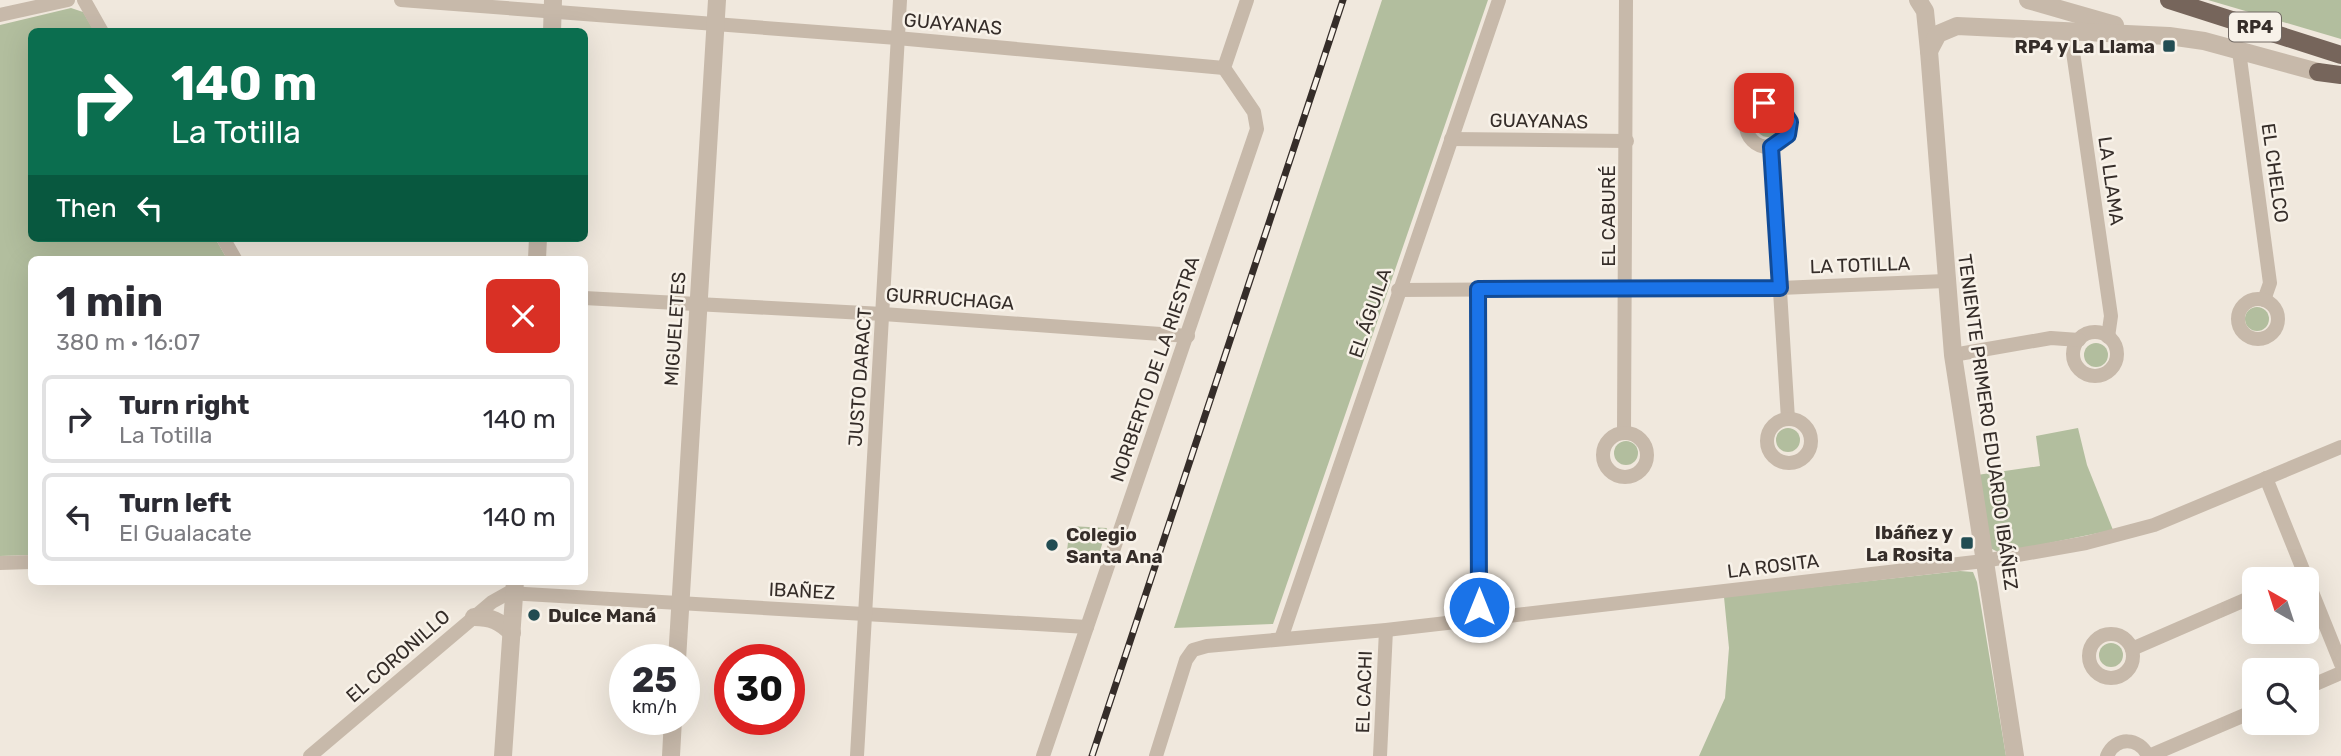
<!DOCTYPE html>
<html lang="en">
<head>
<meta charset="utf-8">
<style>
  :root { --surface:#fff; --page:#f7f7f7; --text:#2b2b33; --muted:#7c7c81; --line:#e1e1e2 }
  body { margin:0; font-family:Rubik,sans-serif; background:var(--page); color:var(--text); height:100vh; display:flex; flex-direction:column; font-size:26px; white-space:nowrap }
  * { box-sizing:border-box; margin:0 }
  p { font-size:23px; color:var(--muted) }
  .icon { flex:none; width:38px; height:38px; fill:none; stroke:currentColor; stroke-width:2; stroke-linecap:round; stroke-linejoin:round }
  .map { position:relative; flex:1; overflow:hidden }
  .panel { position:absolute; left:28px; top:256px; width:560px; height:329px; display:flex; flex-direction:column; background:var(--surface); border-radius:10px; box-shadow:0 7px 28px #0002 }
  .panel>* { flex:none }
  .top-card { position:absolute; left:28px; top:28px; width:560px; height:214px; border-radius:10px; box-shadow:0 7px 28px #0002; background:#0b6e4f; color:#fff; overflow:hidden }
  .needle { width:46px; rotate:321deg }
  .controls { position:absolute; left:2242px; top:567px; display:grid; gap:14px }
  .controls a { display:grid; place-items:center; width:77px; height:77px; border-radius:10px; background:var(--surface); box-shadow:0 7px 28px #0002; font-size:35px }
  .speed { position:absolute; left:609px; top:644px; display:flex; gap:14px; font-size:35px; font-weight:700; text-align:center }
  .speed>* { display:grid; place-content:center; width:91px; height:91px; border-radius:50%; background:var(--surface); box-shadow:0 7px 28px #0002; line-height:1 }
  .speed small { font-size:18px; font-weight:400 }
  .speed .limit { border:10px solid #d22; background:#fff; color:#111 }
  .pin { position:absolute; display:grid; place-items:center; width:60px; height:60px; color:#fff; margin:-30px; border-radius:14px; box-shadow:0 4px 10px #0006 }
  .me { position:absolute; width:77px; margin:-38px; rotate:0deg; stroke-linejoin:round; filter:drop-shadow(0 0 5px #0008) }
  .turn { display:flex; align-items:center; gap:24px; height:147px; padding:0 28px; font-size:32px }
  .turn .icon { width:91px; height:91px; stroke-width:2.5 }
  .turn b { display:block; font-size:49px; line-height:60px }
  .then { display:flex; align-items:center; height:66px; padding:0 28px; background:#0003; gap:14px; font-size:26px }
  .round { display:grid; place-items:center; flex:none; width:74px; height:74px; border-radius:10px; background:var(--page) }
  .summary { display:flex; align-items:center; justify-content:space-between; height:119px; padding:0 28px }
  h1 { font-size:42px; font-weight:700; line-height:52px }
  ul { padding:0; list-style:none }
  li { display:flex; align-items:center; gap:21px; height:88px; margin:0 14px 10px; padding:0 14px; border:4px solid var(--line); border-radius:10px }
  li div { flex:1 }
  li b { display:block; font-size:26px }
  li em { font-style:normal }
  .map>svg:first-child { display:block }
  .green { fill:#b2be9e }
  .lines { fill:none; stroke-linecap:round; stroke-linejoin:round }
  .minor { stroke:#c7b9aa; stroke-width:14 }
  .tertiary { stroke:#c7b9aa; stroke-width:18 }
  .primary { stroke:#76655b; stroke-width:18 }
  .rail-casing { stroke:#352d29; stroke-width:7 }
  .rail { stroke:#f8f2e9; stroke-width:4.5; stroke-dasharray:13; stroke-linecap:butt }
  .route-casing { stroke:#114b97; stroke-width:18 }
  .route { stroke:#1a73e8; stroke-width:12 }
  .poi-dot { fill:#224d53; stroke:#f8f2e9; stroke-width:2.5 }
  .labels { text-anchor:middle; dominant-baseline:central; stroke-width:5; stroke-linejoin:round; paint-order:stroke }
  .shield { fill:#f8f2e9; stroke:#706863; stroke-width:2 }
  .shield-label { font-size:18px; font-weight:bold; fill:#352d29 }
  .street-label { font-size:19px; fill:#352d29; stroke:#f8f2e9 }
  .poi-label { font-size:19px; font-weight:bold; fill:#352d29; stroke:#f8f2e9; text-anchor:end }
</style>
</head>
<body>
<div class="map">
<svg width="2341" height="756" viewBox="0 0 2341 756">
  <rect width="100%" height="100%" fill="#f0e8dd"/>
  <!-- green -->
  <g class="green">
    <polygon points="1382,0 1488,0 1273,624 1174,628"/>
    <polygon points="2208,0 2341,0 2341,39"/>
    <polygon points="71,8 83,12 94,31 32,32 32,238 215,238 227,259 32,259 31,555 0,556 0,25"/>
    <circle cx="1768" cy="125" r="12"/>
    <circle cx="2257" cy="319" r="12"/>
    <circle cx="2096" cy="355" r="12"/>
    <circle cx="1788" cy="440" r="12"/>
    <polygon points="2078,428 2087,465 2113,530 2000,553 1988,547 1977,475 2040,466 2036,436"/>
    <circle cx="1626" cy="453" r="12"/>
    <polygon points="1070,526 1107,528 1097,561 1066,559"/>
    <polygon points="1960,571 1973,572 1977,582 2006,756 1699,756 1725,698 1729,648 1724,597"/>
    <circle cx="2111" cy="655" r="12"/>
  </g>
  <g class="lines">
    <!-- minor -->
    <g class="minor">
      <polyline points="84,0 102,32"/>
      <polyline points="401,0 897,38 1224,68"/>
      <polyline points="0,15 68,0"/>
      <polyline points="2070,31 2111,316 2108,337"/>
      <polyline points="2239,51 2270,283 2264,300"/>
      <circle cx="1768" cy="125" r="22"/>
      <polyline points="1451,139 1627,141"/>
      <polyline points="1771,147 1788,419"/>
      <polyline points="223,238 235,259"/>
      <polyline points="1478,289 1479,620"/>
      <polyline points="1398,290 1780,288 1945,281"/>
      <polyline points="584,298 883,314 1188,336"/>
      <circle cx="2258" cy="319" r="20"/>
      <circle cx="2095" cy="354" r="22"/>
      <polyline points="1953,355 2051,338 2079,340"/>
      <circle cx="1789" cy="441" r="22"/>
      <polyline points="1624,432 1626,0"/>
      <circle cx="1625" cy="455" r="22"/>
      <polyline points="2266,478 2341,664"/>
      <polyline points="0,563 32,562"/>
      <circle cx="2111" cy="656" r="22"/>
      <polyline points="1281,639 1499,0"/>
      <polyline points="2132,649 2254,596"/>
      <polyline points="2306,688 2341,673"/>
      <polyline points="310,756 492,602 508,593 1087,627"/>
      <polyline points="857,756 900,0"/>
      <polyline points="1043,756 1257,129 1254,112 1224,68 1247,0"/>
      <polyline points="1156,756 1186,660 1193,650 1207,646 1386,630 1984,561 2086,543 2154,525 2341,447"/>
      <polyline points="1380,756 1386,630"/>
      <path d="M2107,756C2116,736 2139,737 2148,756"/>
      <polyline points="2149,756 2254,711"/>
    </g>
    <!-- tertiary -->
    <g class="tertiary">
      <polyline points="1918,0 1925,11 1929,51 1953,355 2015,756"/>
      <polyline points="2028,0 2115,25"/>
      <polyline points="552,32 553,0"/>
      <polyline points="1929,51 1938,34 1957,26 2169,36 2204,41 2318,72"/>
      <polyline points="537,259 538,238"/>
      <path d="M474,617C491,617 500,621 512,633"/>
      <polyline points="677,660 717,0"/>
      <polyline points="503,756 515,581"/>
      <polyline points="671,756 673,719"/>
    </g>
    <!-- primary -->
    <g class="primary">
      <polyline points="2169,0 2341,55"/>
      <polyline points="2318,72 2341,75"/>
    </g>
    <defs>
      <polyline id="rail" points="1092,756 1343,0"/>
    </defs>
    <!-- rail casing -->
    <use href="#rail" class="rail-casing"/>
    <!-- rail -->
    <use href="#rail" class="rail"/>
  </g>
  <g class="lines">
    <defs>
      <polyline id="route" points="1479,607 1478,289 1780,288 1771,147 1788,135 1790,122 1779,105 1764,103"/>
    </defs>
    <!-- route casing -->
    <use href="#route" class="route-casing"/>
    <!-- route -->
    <use href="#route" class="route"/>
  </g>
  <!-- markers -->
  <g class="poi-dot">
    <rect x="2162" y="39" width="14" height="14" rx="3.5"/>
    <rect x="1960" y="536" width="14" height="14" rx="3.5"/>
    <circle cx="1052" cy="545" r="7"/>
    <circle cx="534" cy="615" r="7"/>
  </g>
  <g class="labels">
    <!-- shield labels -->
    <rect class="shield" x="2229" y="12.5" width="52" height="29" rx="5"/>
    <g class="shield-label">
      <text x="2255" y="27">RP4</text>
    </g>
    <!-- street labels -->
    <g class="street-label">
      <text transform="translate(953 24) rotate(5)">GUAYANAS</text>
      <text transform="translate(1539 121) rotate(1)">GUAYANAS</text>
      <text transform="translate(2275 173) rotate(82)">EL CHELCO</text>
      <text transform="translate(2111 181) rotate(82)">LA LLAMA</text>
      <text transform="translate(1608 216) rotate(-90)">EL CABURÉ</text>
      <text transform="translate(1860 265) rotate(-2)">LA TOTILLA</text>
      <text transform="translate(950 299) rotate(4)">GURRUCHAGA</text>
      <text transform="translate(1370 313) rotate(-71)">EL ÁGUILA</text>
      <text transform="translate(675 329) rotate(-86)">MIGUELETES</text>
      <text transform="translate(1155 369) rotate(-71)">NORBERTO DE LA RIESTRA</text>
      <text transform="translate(860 377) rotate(-86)">JUSTO DARACT</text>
      <text transform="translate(1988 422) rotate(82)">TENIENTE PRIMERO EDUARDO IBÁÑEZ</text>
      <text transform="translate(1773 566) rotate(-7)">LA ROSITA</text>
      <text transform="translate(802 591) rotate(3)">IBAÑEZ</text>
      <text transform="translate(398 656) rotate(-41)">EL CORONILLO</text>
      <text transform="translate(1364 692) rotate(-88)">EL CACHI</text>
    </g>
    <!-- poi labels -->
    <g class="poi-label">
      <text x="2155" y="46">RP4 y La Llama</text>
      <text x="1953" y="532">Ibáñez y<tspan x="1953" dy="22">La Rosita</tspan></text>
      <text x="1066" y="534" text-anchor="start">Colegio<tspan x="1066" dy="22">Santa Ana</tspan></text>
      <text x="548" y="615" text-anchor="start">Dulce Maná</text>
    </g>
  </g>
</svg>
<div class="controls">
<a><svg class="needle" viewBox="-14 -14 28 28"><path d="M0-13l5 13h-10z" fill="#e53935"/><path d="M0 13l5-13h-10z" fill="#7c7c81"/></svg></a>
<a><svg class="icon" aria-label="search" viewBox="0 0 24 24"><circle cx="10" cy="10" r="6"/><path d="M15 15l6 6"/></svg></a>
</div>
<div class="speed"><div>25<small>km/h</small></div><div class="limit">30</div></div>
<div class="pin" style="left:1764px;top:103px;background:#d93025"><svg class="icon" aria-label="arrive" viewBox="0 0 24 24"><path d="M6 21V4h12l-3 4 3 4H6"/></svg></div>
<svg class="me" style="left:1479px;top:607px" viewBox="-20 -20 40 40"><circle r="17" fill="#1a73e8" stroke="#fff" stroke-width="3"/><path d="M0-11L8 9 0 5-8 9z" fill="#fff"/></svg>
<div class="top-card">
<div class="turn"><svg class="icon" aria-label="right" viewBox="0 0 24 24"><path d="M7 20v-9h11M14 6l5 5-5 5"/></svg><div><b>140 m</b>La Totilla</div></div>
<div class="then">Then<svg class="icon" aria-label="left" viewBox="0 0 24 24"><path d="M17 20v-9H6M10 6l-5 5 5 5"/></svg></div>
</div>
<section class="panel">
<div class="summary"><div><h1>1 min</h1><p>380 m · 16:07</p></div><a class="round" style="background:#d93025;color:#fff"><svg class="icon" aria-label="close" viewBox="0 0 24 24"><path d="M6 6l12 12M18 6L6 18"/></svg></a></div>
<ul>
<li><svg class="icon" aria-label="right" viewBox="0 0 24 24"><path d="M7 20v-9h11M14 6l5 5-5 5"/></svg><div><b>Turn right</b><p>La Totilla</p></div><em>140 m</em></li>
<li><svg class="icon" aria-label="left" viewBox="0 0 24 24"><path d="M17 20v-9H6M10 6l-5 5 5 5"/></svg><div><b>Turn left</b><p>El Gualacate</p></div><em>140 m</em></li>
</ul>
</section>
</div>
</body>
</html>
